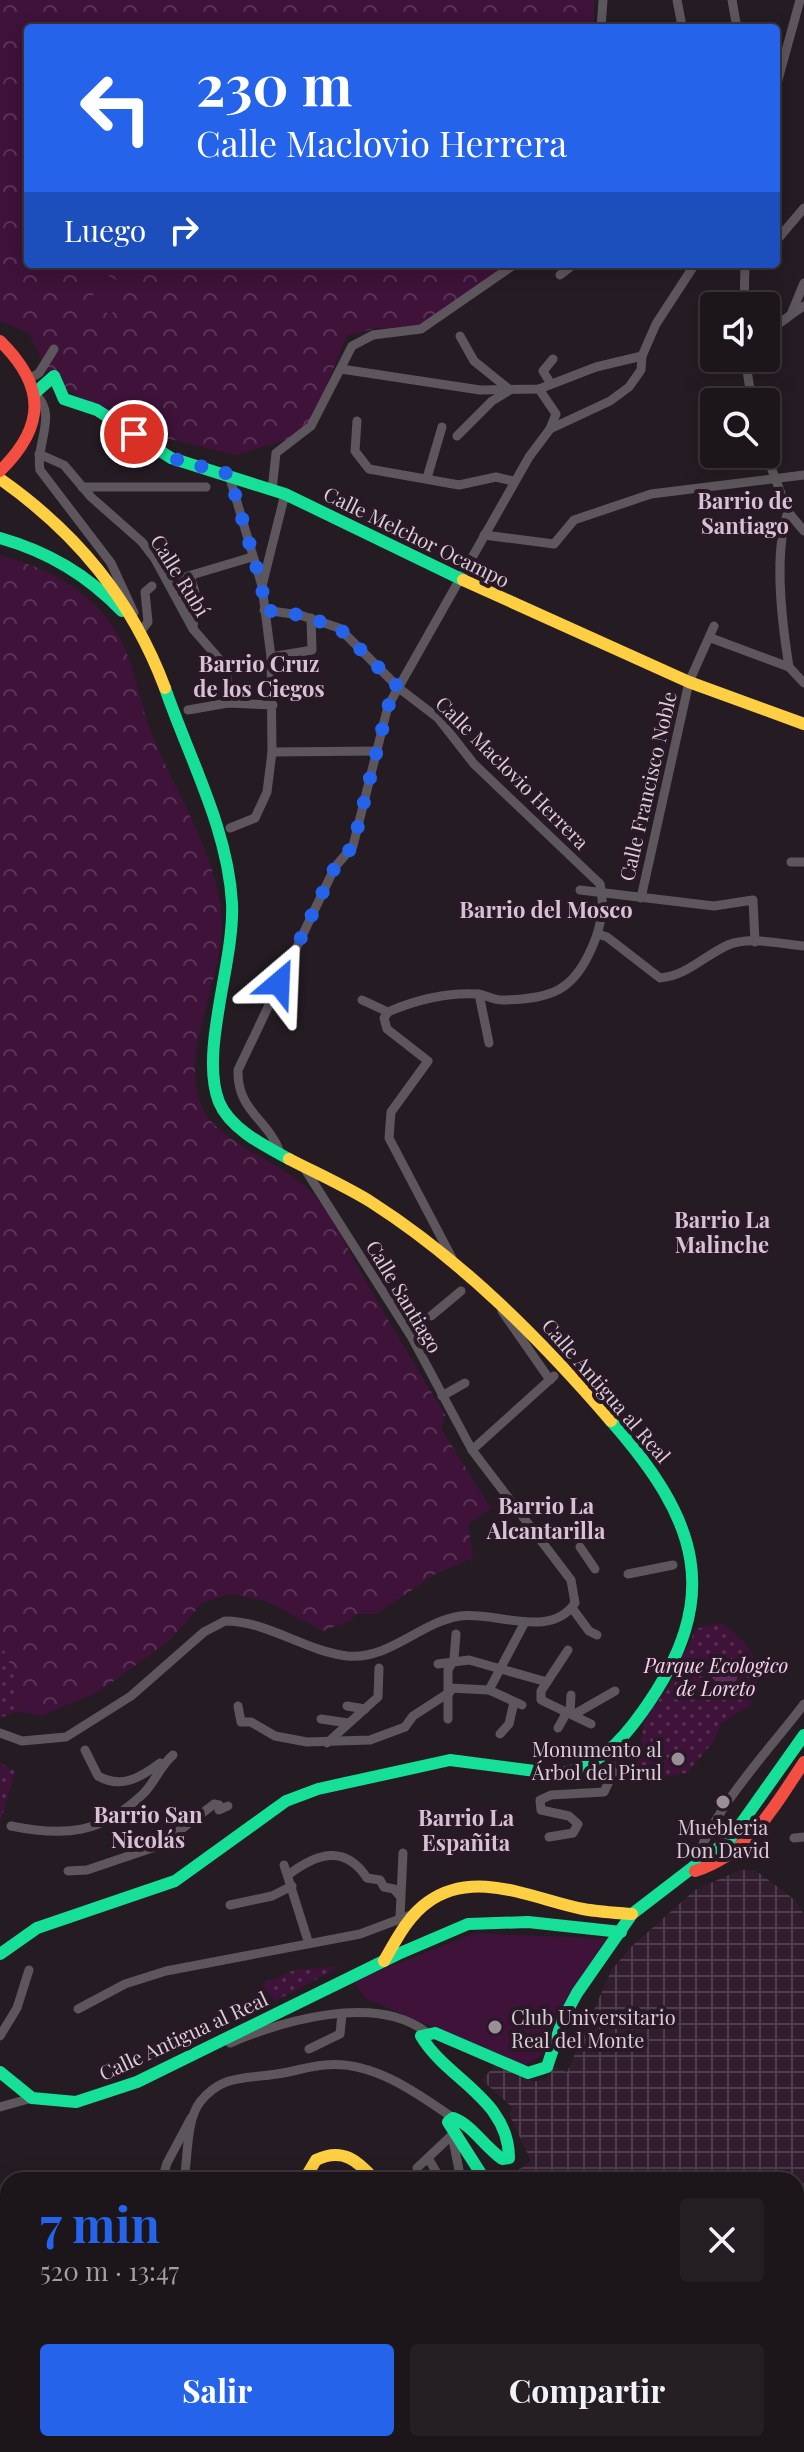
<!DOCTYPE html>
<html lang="es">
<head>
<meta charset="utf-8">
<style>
  :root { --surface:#1c151a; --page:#251e23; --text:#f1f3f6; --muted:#a09fa2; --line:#3a3439; --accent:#2563eb }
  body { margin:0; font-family:"Playfair Display",serif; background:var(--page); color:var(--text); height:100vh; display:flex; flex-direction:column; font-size:30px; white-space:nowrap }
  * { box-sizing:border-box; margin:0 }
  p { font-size:26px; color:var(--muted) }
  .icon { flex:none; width:44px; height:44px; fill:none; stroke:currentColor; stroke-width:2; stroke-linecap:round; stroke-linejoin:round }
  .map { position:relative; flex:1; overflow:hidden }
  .drawer { position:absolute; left:0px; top:2172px; width:804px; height:280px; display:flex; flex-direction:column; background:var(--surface); border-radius:24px 24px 0 0; box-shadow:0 4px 20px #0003,0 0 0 2px var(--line) }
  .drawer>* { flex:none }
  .top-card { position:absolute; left:24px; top:24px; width:756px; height:244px; border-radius:8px; box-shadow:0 4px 20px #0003,0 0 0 2px var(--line); background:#2563eb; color:#fff; overflow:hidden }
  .tools { position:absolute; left:700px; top:292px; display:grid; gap:16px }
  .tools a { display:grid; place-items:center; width:80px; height:80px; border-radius:8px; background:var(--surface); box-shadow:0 4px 20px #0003,0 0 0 2px var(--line); font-size:40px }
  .pin { position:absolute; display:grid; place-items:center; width:68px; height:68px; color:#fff; margin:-34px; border:4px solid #fff; border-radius:50%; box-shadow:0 2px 8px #0007 }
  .me { position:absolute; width:88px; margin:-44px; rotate:26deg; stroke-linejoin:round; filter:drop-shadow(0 0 6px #0008) }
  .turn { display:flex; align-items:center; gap:28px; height:168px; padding:0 40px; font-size:36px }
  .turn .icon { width:104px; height:104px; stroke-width:2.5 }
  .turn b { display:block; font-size:56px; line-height:68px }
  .then { display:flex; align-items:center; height:76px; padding:0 40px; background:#0003; gap:16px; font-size:30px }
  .round { display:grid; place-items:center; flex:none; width:84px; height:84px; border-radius:8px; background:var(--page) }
  .head { display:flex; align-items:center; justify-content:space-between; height:136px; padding:0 40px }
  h1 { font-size:48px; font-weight:700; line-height:60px; color:var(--accent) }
  .primary-button { display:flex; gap:16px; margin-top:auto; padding:16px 40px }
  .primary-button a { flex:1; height:92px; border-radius:8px; background:var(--accent); color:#fff; font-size:32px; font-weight:700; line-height:92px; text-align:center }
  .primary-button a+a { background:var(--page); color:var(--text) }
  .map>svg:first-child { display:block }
  .industrial { fill:url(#industrial-grid) }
  .grass { fill:url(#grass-dots) }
  .forest { fill:url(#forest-crowns) }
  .pitch { fill:#3e1239 }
  .water { fill:#5e2957 }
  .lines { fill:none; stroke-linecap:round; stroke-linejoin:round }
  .street { stroke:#5d565c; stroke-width:9 }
  .fast { stroke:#16e098; stroke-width:12 }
  .slow { stroke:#ffcf43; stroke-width:12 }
  .jam { stroke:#f24e42; stroke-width:12 }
  .route { stroke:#2563eb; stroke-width:14; stroke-dasharray:0 25.2 }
  .poi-dot { fill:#9a8f97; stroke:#291826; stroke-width:3 }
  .labels { text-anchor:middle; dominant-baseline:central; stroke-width:8; stroke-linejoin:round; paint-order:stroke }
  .street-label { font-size:20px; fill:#d9cdd6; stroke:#291826 }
  .park-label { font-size:20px; font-style:italic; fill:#f5d1ee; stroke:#291826 }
  .poi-label { font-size:20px; fill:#d9cdd6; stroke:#291826; text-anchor:end }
  .neighbourhood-label { font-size:22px; font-weight:bold; fill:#d8c1d4; stroke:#291826 }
</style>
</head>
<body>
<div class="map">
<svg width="804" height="2452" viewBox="0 0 804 2452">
  <defs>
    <pattern id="industrial-grid" width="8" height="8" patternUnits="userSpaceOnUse" patternTransform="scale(2)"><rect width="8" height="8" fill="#311d2e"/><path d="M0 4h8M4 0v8" fill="none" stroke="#4e3d4c"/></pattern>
    <pattern id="grass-dots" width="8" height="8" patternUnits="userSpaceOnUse" patternTransform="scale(2)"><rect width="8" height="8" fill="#3e1239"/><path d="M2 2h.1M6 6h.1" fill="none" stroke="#593355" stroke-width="1.8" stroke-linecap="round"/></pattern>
    <pattern id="forest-crowns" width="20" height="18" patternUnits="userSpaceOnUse" patternTransform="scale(2)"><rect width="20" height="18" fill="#3e1239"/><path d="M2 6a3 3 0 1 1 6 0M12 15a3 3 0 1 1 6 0" fill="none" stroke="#593355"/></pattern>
  </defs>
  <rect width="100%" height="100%" fill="#251c23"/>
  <!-- industrial -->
  <polygon class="industrial" points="740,1870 755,1870 795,1900 804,1915 804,2452 796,2452 786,2444 796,2444 796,2180 519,2180 514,2173 531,2161 509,2114 513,2108 482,2080 496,2064 534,2082 547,2078 553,2066 567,2072 611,1971 631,1947 695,1890"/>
  <!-- grass -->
  <g class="grass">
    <path d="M720,1623C754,1646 766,1664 750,1705L720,1724L713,1742L687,1773L632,1782L626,1776L639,1759L644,1721L673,1680L676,1664L689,1646L695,1629Z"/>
    <polygon points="0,1641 13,1671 18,1711 0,1718"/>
    <polygon points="0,1763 15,1771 0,1823"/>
    <polygon points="341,1966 275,2001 262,1984 295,1970"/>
    <polygon points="8,2415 8,2444 119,2444 114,2452 0,2452 0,2425"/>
  </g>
  <!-- forest -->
  <g class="forest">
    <polygon points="0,0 594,0 594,28 28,28 28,264 511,264 422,327 378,328 347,335 307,433 236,455 149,434 52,382 29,333 0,321"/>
    <path d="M0,555C42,568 72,579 103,614C133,647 135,689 150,729C174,793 221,857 222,926C222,982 177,1057 203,1109C220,1144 283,1162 312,1193C335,1219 348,1251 365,1280C391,1326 418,1370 445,1415L441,1429L491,1508L468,1524L473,1558L437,1573L376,1614H355L350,1621L323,1631L266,1601L231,1594L203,1602L169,1641L98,1692L40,1716L18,1711L13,1671L0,1641Z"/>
    <polygon points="804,2258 804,2325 796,2328 796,2268"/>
    <polygon points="804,2393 804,2452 796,2452 786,2444 796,2444 796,2396"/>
  </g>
  <!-- pitch -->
  <g class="pitch">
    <polygon points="106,274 128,287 111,315 89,302"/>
    <polygon points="475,1933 614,1939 542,2055 524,2066 365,1998 353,1981"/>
  </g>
  <!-- water -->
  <polygon class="water" points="710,1660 718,1664 718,1670 733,1666 737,1678 735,1685 718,1684 707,1672"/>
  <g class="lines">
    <!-- street -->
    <g class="street">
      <polyline points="677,0 682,26 702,28"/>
      <polyline points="732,0 737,28"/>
      <polyline points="601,28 603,0"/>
      <polyline points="776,87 800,0"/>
      <polyline points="776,241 804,208"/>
      <polyline points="560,275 574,264"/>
      <polyline points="744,306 745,264"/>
      <polyline points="792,312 804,283"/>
      <path d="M766,330C783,324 789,314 804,306"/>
      <polyline points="712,344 714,344"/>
      <polyline points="745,358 752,402"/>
      <polyline points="341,369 480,390 539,389 596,367 642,356"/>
      <polyline points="31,378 39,373 54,349"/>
      <polyline points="551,384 543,371 553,359"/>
      <polyline points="539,389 556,414 550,429"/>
      <path d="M36,395C58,415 35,445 40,470L111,563L134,613"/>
      <polyline points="357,421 355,451 369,469 459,485 496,477 513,481"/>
      <polyline points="457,436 492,401 510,390 474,361 460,336"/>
      <polyline points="39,454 64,465 91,497 142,542 155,559 193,629 220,660 227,677 228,703"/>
      <polyline points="766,454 788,512 804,531"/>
      <polyline points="229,475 262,586 271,657 272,752 267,792 255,818 230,828"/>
      <polyline points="427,478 442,427"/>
      <polyline points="82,487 206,487"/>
      <polyline points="272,490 276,453 311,426 352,346 373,335 421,329 515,264"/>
      <path d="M788,512C773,554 782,623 789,667"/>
      <polyline points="484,535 554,544 574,520 651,494 804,475"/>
      <polyline points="190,576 195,592 193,629"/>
      <polyline points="168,582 252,557"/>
      <polyline points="262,586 285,494"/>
      <path d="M264,610L300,615L339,628L400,689L438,718L474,764L600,884C605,903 601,927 593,945C574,991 552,999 502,1000C494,1000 486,995 478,994C448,992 415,1000 388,1012"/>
      <polyline points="141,631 148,622 145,592 152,586"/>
      <polyline points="711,638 789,667 804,683"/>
      <polyline points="271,657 312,650 311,618"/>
      <polyline points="188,710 228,703 273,705"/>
      <polyline points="272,752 378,751"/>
      <polyline points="791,862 804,862"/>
      <polyline points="580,890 714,906 753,900 755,942"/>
      <polyline points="641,898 689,682 714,626"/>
      <path d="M598,934L607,937L660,978C687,976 705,955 728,945C749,936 782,944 804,946"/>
      <polyline points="479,994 489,1043"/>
      <polyline points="362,1000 388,1012"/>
      <polyline points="388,1012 384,1018 387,1029 428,1061 391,1112 389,1138 452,1258"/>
      <path d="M280,1152C267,1118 237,1111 238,1070L335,867L353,846L388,706L529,457L550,429L610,401L629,387L641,370L642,356L656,324L695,264"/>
      <polyline points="502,1311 550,1380"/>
      <polyline points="431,1316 461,1291"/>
      <polyline points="442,1396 465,1383"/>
      <polyline points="472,1450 554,1376"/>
      <polyline points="580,1547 595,1569"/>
      <polyline points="628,1574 673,1565"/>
      <polyline points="572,1608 589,1631 597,1635"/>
      <polyline points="568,1650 541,1691 541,1700 591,1724"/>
      <polyline points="438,1664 469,1660 547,1682"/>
      <polyline points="449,1688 489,1690 522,1705"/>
      <polyline points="489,1690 525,1622"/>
      <polyline points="238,1706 241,1722 251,1722 275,1736 307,1742 370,1740 405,1727 413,1716 450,1692"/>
      <polyline points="347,1706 365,1709"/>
      <polyline points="570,1713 571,1695"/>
      <polyline points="573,1715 615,1691"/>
      <polyline points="321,1719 348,1723"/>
      <polyline points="448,1719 448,1670 454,1659 456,1634"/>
      <polyline points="558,1728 567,1712"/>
      <path d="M0,1733L22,1741L66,1737L131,1696L204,1632L225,1621C268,1621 305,1651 347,1656C390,1660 420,1622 460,1616C496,1611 550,1640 575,1603L571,1580L472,1450L411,1336L303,1166"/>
      <polyline points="500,1734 509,1724 514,1702"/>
      <polyline points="327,1743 378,1697 379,1668"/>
      <path d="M85,1750L98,1776C121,1789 140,1778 160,1763"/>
      <polyline points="686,1825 706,1838"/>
      <path d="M11,1826C65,1837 101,1834 143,1794C155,1782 160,1766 173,1755"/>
      <polyline points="549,1837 573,1833 578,1824 569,1816 541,1810 540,1800 551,1795 604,1792 615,1769 604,1755"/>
      <polyline points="794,1838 804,1837"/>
      <polyline points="284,1865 308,1941"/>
      <path d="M694,1866C713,1808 767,1753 804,1704"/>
      <polyline points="68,1871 87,1870 161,1845 214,1804 219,1805 219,1810 228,1806"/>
      <path d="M288,1875C317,1853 345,1844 367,1878L380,1880L384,1887L394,1889L399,1895"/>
      <polyline points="230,1905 272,1896 292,1886"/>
      <polyline points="400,1917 403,1853"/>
      <polyline points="78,2009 125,1984 166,1971 360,1934 416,1913"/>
      <polyline points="0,2036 17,2008 29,1970"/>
      <path d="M230,2043C282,2021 375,1993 426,2032"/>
      <polyline points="309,2049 340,2034 342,2014"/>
      <polyline points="0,2107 32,2098"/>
      <polyline points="428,2158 441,2180"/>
      <polyline points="417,2168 452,2135 461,2180"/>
      <polyline points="162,2180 167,2163 191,2118"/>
      <path d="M184,2180C188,2158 186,2120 200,2102C222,2074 245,2079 277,2074C293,2072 309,2066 325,2065C372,2060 417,2093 453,2118"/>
      <polyline points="473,2444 512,2452"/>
      <polyline points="751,2444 763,2452"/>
      <polyline points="777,2444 785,2452"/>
    </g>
    <!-- fast -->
    <g class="fast">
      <polyline points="36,392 54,376 64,399 97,410 171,458 285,494 463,580"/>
      <path d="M0,538C49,552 87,575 122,611"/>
      <path d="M165,688C189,758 228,829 232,903C235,961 199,1052 219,1102C230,1129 265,1146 289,1159"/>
      <path d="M0,1954L37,1928L175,1881L286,1801L318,1789L450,1760L558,1774C597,1768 621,1742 643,1711C725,1596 698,1520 611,1421"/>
      <polyline points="0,2072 32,2098 76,2102 137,2082 398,1954 468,1924 528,1922 621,1932"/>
      <path d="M485,2180L448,2122L453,2118C471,2124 484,2146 502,2159L509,2158C509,2099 447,2080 421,2036L435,2033L528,2073L547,2067L563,2019L577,1993L632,1914L731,1838L804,1735"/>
      <polyline points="131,2452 138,2444"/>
    </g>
    <!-- slow -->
    <g class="slow">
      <path d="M0,479C77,533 132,600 165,688"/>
      <polyline points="463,580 689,682 804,724"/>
      <path d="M289,1159C316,1173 345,1186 371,1202C463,1261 540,1339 611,1421"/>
      <path d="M384,1961C396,1940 408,1916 428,1902C475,1868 533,1899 583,1909C599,1912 616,1913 632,1914"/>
      <path d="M304,2180L316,2160C343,2147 358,2161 375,2180"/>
    </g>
    <!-- jam -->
    <g class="jam">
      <path d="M0,341C46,386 46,426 0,471"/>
      <path d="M695,1871C749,1854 774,1807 804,1762"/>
    </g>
  </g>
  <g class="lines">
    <!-- route -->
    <polyline class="route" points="134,434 171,458 229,474 262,586 264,610 300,615 339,628 400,689 388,706 353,846 335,867 279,983"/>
  </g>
  <!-- markers -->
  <g class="poi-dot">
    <circle cx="678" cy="1759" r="8"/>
    <circle cx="723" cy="1802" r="8"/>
    <circle cx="495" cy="2027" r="8"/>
  </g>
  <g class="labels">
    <!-- street labels -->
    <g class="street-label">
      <text transform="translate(417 536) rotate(26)">Calle Melchor Ocampo</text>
      <text transform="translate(181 575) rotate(58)">Calle Rubí</text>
      <text transform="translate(513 772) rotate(45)">Calle Maclovio Herrera</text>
      <text transform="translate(647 786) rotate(-77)">Calle Francisco Noble</text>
      <text transform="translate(405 1296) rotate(59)">Calle Santiago</text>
      <text transform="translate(607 1390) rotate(49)">Calle Antigua al Real</text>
      <text transform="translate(183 2035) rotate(-25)">Calle Antigua al Real</text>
    </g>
    <!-- park labels -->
    <g class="park-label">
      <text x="716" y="1664">Parque Ecologico<tspan x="716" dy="23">de Loreto</tspan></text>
    </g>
    <!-- poi labels -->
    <g class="poi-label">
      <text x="662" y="1748">Monumento al<tspan x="662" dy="23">Árbol del Pirul</tspan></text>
      <text x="723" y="1826" text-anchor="middle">Muebleria<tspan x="723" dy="23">Don David</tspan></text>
      <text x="511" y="2016" text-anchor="start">Club Universitario<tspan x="511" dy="23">Real del Monte</tspan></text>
    </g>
    <!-- neighbourhood labels -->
    <g class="neighbourhood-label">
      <text x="745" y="500">Barrio de<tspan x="745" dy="25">Santiago</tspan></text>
      <text x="259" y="663">Barrio Cruz<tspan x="259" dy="25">de los Ciegos</tspan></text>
      <text x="546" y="909">Barrio del Mosco</text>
      <text x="722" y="1219">Barrio La<tspan x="722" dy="25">Malinche</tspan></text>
      <text x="546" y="1505">Barrio La<tspan x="546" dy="25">Alcantarilla</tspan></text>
      <text x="148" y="1814">Barrio San<tspan x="148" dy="25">Nicolás</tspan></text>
      <text x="466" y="1817">Barrio La<tspan x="466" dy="25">Españita</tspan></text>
    </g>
  </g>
</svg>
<div class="tools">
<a><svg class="icon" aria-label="sound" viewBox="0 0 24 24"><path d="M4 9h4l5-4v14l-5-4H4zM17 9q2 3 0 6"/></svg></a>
<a><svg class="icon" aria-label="search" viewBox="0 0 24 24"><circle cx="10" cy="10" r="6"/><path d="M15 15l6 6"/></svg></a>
</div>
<div class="pin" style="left:134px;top:434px;background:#d93025"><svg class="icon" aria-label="arrive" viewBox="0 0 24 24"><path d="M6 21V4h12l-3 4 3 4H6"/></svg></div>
<svg class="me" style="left:279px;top:983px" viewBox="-20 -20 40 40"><path d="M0-17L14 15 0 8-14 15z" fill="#2563eb" stroke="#fff" stroke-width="4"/></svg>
<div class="top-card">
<div class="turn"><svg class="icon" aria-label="left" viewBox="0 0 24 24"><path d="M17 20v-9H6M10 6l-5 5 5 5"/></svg><div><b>230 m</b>Calle Maclovio Herrera</div></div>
<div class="then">Luego<svg class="icon" aria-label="right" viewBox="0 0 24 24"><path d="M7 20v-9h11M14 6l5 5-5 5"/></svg></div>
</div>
<section class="drawer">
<div class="head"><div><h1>7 min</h1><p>520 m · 13:47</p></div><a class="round"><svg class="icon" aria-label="close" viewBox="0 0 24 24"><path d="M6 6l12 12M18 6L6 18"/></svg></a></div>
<div class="primary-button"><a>Salir</a><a>Compartir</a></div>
</section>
</div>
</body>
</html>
